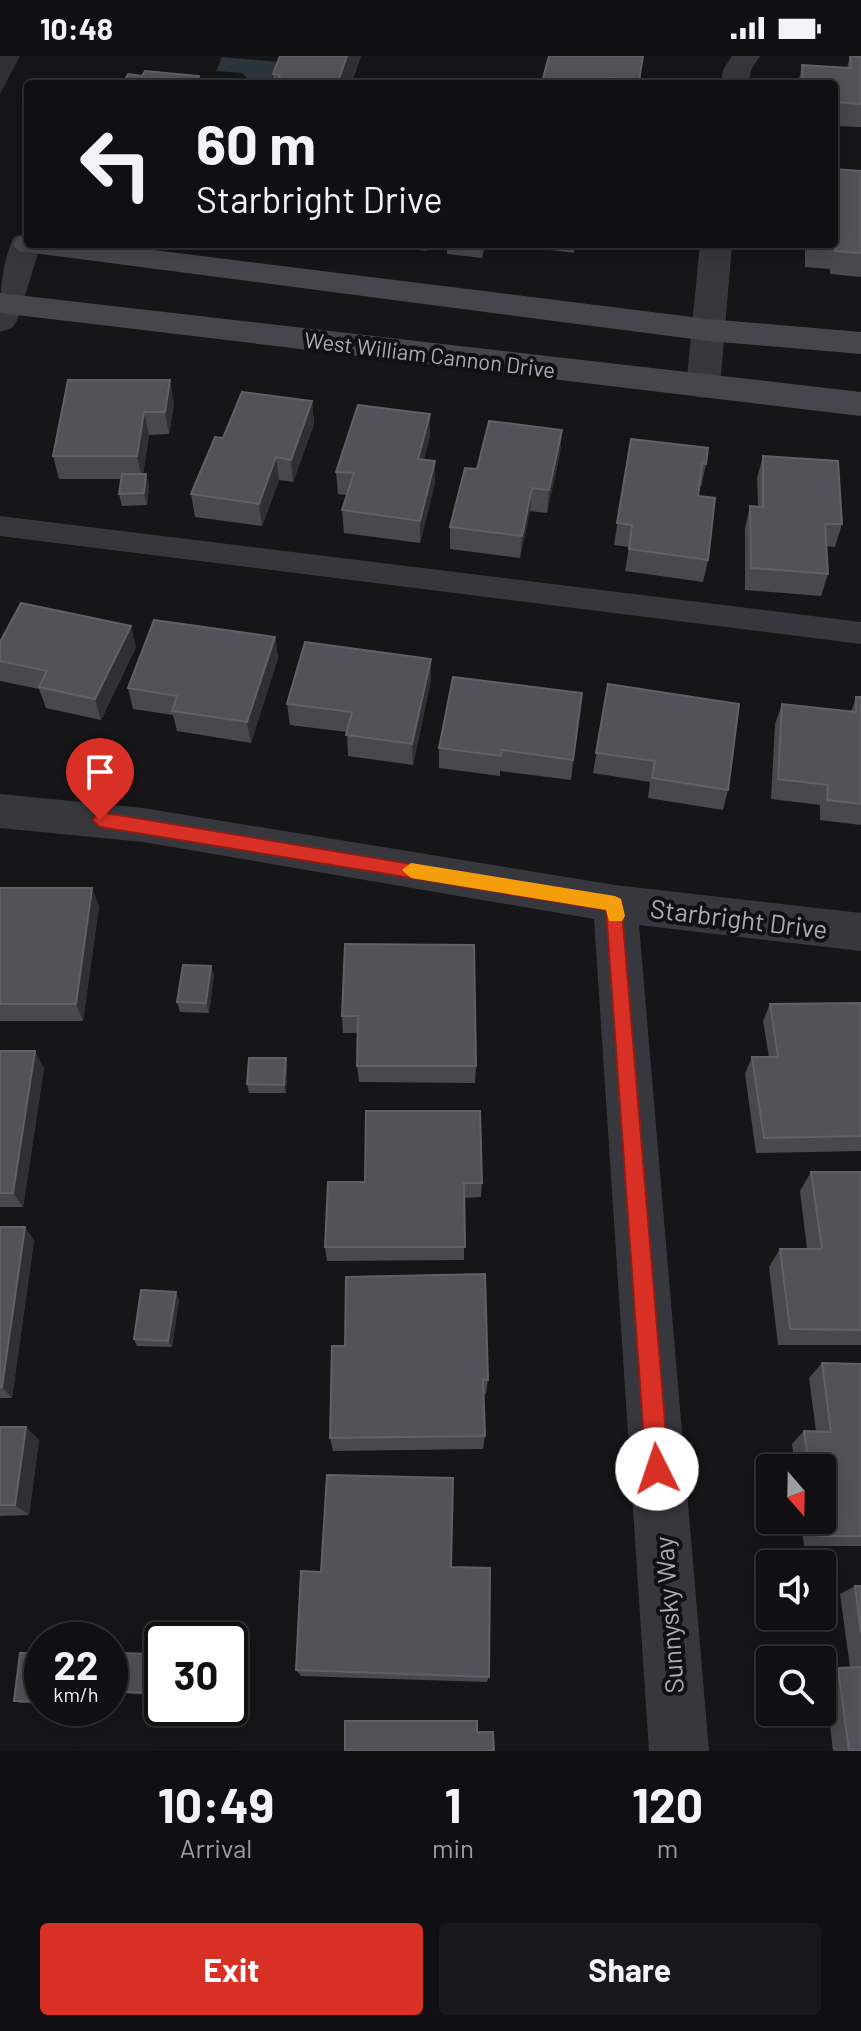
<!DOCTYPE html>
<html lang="en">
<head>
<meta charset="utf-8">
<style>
  :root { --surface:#101012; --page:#19191b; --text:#f1f3f6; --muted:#9c9d9f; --line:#303032; --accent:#d93025 }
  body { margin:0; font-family:Barlow,sans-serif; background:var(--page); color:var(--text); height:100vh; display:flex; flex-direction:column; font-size:30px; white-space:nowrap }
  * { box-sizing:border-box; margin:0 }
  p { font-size:26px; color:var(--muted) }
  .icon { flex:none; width:44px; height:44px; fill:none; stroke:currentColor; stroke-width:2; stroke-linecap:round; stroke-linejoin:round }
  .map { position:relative; height:1695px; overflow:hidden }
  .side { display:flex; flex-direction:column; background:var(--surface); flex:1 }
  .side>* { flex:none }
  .hud { position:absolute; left:24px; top:24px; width:814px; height:168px; border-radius:8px; box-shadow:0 4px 20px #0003,0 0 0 2px var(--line); background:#101012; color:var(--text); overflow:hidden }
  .needle { width:52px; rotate:160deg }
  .buttons { position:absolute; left:756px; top:1398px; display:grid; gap:16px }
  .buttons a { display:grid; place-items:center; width:80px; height:80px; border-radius:8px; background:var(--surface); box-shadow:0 4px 20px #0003,0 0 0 2px var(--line); font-size:40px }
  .speed { position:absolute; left:24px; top:1566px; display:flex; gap:16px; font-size:40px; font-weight:700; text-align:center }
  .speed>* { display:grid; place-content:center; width:104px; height:104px; border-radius:50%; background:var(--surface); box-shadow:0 4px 20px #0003,0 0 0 2px var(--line); line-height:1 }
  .speed small { font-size:20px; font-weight:400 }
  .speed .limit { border:4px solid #111; border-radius:12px; background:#fff; color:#111 }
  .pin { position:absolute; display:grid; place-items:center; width:68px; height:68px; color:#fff; margin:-82px -34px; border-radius:50% 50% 50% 0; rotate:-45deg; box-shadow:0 0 8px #0007 }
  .pin .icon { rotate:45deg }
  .me { position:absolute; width:88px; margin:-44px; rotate:356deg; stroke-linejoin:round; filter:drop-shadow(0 0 6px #0008) }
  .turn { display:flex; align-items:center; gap:28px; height:168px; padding:0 40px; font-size:36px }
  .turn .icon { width:104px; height:104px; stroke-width:2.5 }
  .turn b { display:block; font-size:56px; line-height:68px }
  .eta { display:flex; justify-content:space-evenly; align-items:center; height:136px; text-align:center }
  .eta b { font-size:48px; font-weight:700; line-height:56px }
  .primary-button { display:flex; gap:16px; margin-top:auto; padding:16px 40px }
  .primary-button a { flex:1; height:92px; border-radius:8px; background:var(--accent); color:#fff; font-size:32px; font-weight:700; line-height:92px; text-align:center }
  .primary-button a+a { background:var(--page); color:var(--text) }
  .status { display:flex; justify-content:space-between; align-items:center; height:56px; padding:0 40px; background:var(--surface); direction:ltr }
  .status svg { height:22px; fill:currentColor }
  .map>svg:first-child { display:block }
  .water { fill:#2c353c }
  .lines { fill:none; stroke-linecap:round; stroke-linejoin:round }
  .service { fill:#37383d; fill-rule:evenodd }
  .minor { fill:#37383d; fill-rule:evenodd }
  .secondary { fill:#45474d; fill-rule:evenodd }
  .wall { fill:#47494d }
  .shaded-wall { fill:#2f3033 }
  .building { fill:#525359; stroke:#5f6168; stroke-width:2 }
  .route { fill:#d93025; stroke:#8d1f18; stroke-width:2 }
  .slow { fill:#f59e0b }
  .labels { text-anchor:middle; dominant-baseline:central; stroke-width:8; stroke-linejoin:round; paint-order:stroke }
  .far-street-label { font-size:22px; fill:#a8adb8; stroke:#111113 }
  .street-label { font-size:26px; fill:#a8adb8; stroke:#111113 }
</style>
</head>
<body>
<div class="status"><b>10:48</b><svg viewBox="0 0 49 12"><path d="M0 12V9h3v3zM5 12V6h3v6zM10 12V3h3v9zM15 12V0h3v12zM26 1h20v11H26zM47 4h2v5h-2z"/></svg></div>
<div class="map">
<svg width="861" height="1695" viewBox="0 0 861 1695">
  <rect width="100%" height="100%" fill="#161618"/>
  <!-- water -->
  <polygon class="water" points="222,1 279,6 270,28 245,28 247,22 242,17 216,15"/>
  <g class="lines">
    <!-- service -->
    <polygon class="service" points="0,460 861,566 861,588 0,480"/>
    <!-- minor -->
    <g class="minor">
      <polygon points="732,0 760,0 751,14 749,28 721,28 723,14"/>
      <path d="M25,178L28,179V188H41L17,265L12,272L0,276C0,244 0,209 14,181Z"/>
      <polygon points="700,188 732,188 720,331 715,339 703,342 691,339 686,331"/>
      <polygon points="0,738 143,752 615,829 861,857 861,895 639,869 709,1695 649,1695 594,863 143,786 0,772"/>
    </g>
    <!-- secondary -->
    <g class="secondary">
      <polygon points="28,179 28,188 106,188 708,263 861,276 861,298 708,285 18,195 13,188 18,181"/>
      <polygon points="0,237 861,336 861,360 0,257"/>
    </g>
  </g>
  <!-- wall -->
  <g class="wall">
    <polygon points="280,0 361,0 351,28 222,28 274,28 273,18"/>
    <polygon points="850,0 861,1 861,71 834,70 834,28 798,28 802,9 847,12"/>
    <polygon points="641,20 640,28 542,28 542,26"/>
    <polygon points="861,115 861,221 830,218 830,213 805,211 805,188 834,188"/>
    <polygon points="402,188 428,188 427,195 402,192"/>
    <polygon points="447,188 486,188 482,202 447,198"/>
    <polygon points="505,188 575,188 574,197"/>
    <polygon points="68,324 174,347 169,378 149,379 143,418 146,418 149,430 147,449 122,450 119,438 121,423 59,423 53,400"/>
    <polygon points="312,345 314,368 293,426 279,424 262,470 195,461 191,438 223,382"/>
    <polygon points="562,374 560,397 547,457 530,455 520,502 450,493 450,471 477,413"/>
    <polygon points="430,380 424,403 435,405 435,427 420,487 344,477 342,454 347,439 338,438 336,416"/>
    <polygon points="631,383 706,408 701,431 699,430 698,440 708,504 703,526 625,515 629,491 614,489"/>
    <polygon points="763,400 842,468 835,491 826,490 828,518 821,540 745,534 745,472 750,450 758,450 757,422"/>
    <polygon points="275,581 278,602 251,687 177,675 173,659 133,653 128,632"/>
    <polygon points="0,586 136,591 101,664 46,652 39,633 0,625"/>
    <polygon points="431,603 431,624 413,709 348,700 347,676 290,669 287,648"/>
    <polygon points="608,628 728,734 723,754 648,742 650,726 593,717"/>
    <polygon points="582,637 571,724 500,715 500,720 439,712 439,692"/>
    <polygon points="856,641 861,641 861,769 820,764 820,749 771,743 775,668 782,648 851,656"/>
    <polygon points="0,832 99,850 83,965 0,965"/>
    <polygon points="345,888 476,1010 475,1027 359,1026 357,1010 358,977 343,977 342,960"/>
    <polygon points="211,910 214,919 209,957 180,956 177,946"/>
    <polygon points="861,947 861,1095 756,1097 745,1018 752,1001 769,1001 763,965 770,948"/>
    <polygon points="0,995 44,1012 23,1151 0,1151"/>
    <polygon points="287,1011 286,1037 249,1037 247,1028"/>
    <polygon points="811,1116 861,1116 861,1289 778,1289 769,1211 780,1193 807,1193 800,1135"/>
    <polygon points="365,1126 482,1127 481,1141 464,1142 464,1204 327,1205 325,1191"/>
    <polygon points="0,1171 34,1184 12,1342 0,1342"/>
    <polygon points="179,1243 172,1291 137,1290 134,1283"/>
    <polygon points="332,1290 488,1324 486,1338 484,1338 485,1380 483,1393 333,1395 330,1382"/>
    <polygon points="822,1307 861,1308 861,1490 804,1490 801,1464 822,1464 822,1412 795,1412 792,1388 804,1375 816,1375 809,1322"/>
    <polygon points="0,1371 39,1384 29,1459 0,1460"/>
    <polygon points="451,1511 489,1621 487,1626 301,1620 296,1614 321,1516"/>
    <polygon points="855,1530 861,1530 861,1695 833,1695 824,1617 838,1612 850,1611 840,1538"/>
    <polygon points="42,1597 42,1647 20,1647 14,1645"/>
    <polygon points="157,1601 152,1639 119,1637 114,1635"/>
  </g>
  <!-- shaded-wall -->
  <g class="shaded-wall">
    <polygon points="0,0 20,0 0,38"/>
    <polygon points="347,0 361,0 351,28 337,28"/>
    <polygon points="483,188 486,188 486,190 482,202"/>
    <polygon points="170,324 174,347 169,378 165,356"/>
    <polygon points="312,345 314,368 293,426 291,404"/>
    <polygon points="144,356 149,379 142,423 137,400"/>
    <polygon points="430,358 430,380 418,425 418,403"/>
    <polygon points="562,374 560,397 547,457 549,434"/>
    <polygon points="276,401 279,424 262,470 259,448"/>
    <polygon points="435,405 435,427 420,487 420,465"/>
    <polygon points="146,418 149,430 147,449 144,437"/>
    <polygon points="532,432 530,455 520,502 522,480"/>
    <polygon points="131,570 136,591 101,664 95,643"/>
    <polygon points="275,581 278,602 251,687 247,666"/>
    <polygon points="431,603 431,624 413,709 412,688"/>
    <polygon points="92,832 99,850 83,965 76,948"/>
    <polygon points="211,910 214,919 209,957 206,947"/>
    <polygon points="35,995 44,1012 23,1151 13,1137"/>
    <polygon points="286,1002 287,1011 286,1037 284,1029"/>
    <polygon points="25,1171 34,1184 12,1342 2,1331"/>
    <polygon points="176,1236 179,1243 172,1291 168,1285"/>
    <polygon points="26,1371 39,1384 29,1459 15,1449"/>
    <polygon points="153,1598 157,1601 152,1639 148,1637"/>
  </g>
  <!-- building -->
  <g class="building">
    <polygon points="280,0 347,0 337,28 222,28 224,23 276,28 280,19 273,18"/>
    <polygon points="549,0 643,0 639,25 609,22 608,28 566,28 542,26"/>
    <polygon points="850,0 861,1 861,48 834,46 834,28 803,28 802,9 851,12"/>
    <polygon points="145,15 199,20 196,27 210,28 123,28 128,18 142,20"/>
    <polygon points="834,113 861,115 861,197 835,195 836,190 816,188 834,188"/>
    <polygon points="68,324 170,324 165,356 144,356 137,400 53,400"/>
    <polygon points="242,336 312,345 291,404 276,401 259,448 191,438 215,381 223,382"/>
    <polygon points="358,349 430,358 418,403 435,405 420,465 342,454 354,417 336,416"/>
    <polygon points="489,365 562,374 549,434 532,432 522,480 450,471 465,412 477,413"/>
    <polygon points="631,383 708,392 706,408 702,407 698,440 715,442 708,504 629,493 632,469 617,467"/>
    <polygon points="763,400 838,405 842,468 825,468 828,518 751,512 750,450 763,451"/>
    <polygon points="122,418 146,418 144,437 119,438"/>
    <polygon points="21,547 131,570 95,643 39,631 47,615 0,605 0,586"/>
    <polygon points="154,564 275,581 247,666 172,655 177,640 128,632"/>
    <polygon points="305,586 431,603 412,688 346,679 352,656 287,648"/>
    <polygon points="453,621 582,637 573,704 502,694 501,700 439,692"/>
    <polygon points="608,628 739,648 728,734 652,722 655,705 596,697"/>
    <polygon points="856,641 861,641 861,748 827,744 828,729 778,723 782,648 856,656"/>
    <polygon points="0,832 92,832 76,948 0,948"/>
    <polygon points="345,888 474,889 476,1010 357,1010 358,960 342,960"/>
    <polygon points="183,909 211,910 206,947 177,946"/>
    <polygon points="861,947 861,1080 764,1082 752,1001 778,1001 770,948"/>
    <polygon points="0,995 35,995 13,1137 0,1137"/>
    <polygon points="249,1002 286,1002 284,1029 247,1028"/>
    <polygon points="366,1055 480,1055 482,1127 464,1127 465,1191 325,1191 328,1126 365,1126"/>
    <polygon points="811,1116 861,1116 861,1274 790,1273 780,1193 822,1193"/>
    <polygon points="0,1171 25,1171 2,1331 0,1331"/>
    <polygon points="485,1218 488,1324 483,1323 485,1380 330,1382 332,1290 345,1290 346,1221"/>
    <polygon points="141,1234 176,1236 168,1285 134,1283"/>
    <polygon points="822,1307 861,1308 861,1480 818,1480 815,1464 822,1464 822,1412 809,1412 804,1375 831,1376"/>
    <polygon points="0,1371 26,1371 15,1449 0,1449"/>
    <polygon points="327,1419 453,1422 451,1511 490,1512 489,1621 296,1614 301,1515 321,1516"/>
    <polygon points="855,1530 861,1530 861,1577"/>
    <polygon points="20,1597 42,1597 42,1645 14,1645"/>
    <polygon points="119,1597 153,1598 148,1637 114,1635"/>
    <polygon points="861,1611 861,1695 849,1695 838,1612"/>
    <polygon points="345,1665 477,1665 477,1676 493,1676 494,1695 345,1695"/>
  </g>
  <!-- route -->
  <polygon class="route" points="100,756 621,843 669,1413 665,1421 657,1425 649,1421 646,1413 606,854 100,771 92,764"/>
  <!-- slow -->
  <polygon class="slow" points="411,807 615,840 621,843 625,860 622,865 609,865 606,854 411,822 402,814"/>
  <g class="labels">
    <!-- far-street labels -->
    <g class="far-street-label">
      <text transform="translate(430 298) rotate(7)">West William Cannon Drive</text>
    </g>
    <!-- street labels -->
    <g class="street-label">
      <text transform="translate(739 862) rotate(7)">Starbright Drive</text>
      <text transform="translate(668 1559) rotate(-94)">Sunnysky Way</text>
    </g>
  </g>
</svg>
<div class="buttons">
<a><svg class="needle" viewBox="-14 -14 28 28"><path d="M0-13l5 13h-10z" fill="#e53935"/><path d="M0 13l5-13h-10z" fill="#9c9d9f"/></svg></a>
<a><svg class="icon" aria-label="sound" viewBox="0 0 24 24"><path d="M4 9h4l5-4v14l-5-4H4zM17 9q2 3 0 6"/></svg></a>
<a><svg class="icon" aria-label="search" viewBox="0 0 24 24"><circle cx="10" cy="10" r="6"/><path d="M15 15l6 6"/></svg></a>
</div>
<div class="speed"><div>22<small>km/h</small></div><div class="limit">30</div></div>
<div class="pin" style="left:100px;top:764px;background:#d93025"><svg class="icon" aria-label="arrive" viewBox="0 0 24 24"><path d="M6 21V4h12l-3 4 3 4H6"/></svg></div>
<svg class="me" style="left:657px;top:1413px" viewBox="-20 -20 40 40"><circle r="19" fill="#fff"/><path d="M0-13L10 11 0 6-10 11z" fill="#d93025"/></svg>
<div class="hud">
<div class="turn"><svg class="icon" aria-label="left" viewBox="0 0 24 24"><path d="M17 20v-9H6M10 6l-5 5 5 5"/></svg><div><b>60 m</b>Starbright Drive</div></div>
</div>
</div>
<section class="side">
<div class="eta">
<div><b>10:49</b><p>Arrival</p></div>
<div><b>1</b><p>min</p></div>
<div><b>120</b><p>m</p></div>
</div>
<div class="primary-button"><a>Exit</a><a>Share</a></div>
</section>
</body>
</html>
